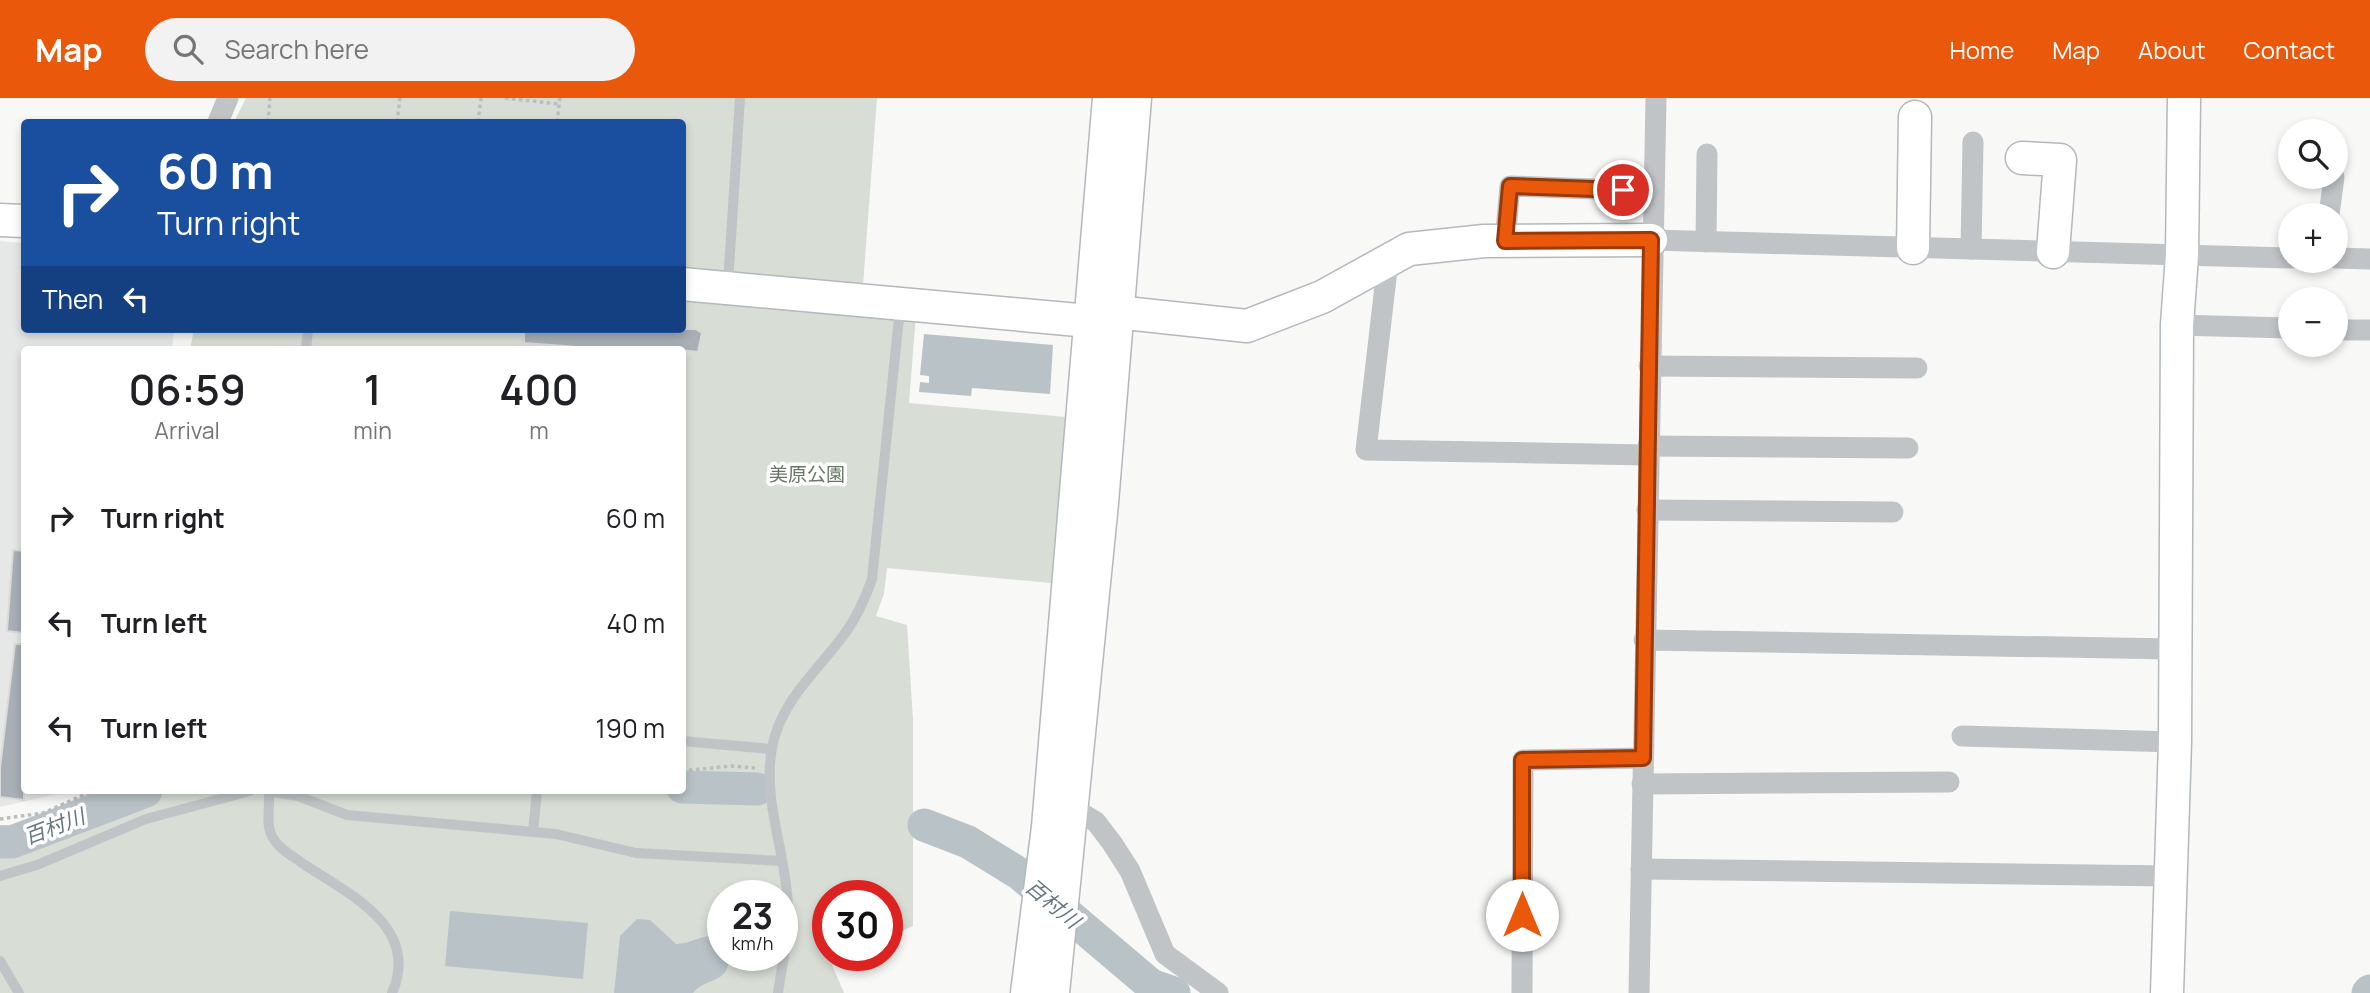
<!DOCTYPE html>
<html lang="en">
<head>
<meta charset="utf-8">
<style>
  :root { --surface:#fff; --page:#f2f2f2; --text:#202124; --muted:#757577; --accent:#ea580c }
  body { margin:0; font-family:Manrope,"Noto Sans JP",sans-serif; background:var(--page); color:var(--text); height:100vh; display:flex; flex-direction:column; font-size:26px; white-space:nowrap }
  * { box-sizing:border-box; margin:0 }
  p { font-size:23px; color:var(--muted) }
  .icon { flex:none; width:38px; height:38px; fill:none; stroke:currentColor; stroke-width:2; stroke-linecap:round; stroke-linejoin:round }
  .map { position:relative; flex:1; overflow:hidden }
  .details { position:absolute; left:21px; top:248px; width:665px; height:448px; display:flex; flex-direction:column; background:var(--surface); border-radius:7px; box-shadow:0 4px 10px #0003 }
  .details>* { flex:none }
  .top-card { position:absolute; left:21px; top:21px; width:665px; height:214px; border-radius:7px; box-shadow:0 4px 10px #0003; background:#1a4fa0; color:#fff; overflow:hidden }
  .tools { position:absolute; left:2278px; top:21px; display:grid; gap:14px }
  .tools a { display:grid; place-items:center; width:70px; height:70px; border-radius:50%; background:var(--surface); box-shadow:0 4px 10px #0003; font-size:35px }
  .speed { position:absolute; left:707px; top:782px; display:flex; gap:14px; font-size:35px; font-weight:700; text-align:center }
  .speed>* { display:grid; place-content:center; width:91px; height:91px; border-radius:50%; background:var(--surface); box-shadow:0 4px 10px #0003; line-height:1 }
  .speed small { font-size:18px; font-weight:400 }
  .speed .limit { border:10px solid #d22; background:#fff; color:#111 }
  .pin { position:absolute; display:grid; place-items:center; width:60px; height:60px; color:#fff; margin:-30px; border:4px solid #fff; border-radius:50%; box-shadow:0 2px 7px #0007 }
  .me { position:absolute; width:77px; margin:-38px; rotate:0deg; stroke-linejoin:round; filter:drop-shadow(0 0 5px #0008) }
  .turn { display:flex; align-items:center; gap:24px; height:147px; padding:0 21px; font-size:32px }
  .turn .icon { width:91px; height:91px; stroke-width:2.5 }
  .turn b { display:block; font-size:49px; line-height:60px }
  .then { display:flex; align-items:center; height:66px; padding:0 21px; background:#0003; gap:14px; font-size:26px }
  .eta { display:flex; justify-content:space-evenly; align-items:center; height:119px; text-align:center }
  .eta b { font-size:42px; font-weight:600; line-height:49px }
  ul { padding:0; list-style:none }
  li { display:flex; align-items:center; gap:21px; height:105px; padding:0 21px }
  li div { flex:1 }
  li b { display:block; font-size:26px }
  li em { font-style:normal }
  header { display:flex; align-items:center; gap:42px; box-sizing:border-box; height:98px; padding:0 35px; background:var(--accent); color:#fff }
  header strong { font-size:33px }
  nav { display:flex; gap:38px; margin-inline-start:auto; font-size:24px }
  .search { width:490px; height:63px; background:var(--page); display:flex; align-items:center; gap:18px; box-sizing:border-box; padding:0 24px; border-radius:38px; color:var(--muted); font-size:26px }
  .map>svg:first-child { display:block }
  .built { fill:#e6e7e7 }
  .green { fill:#d8ddd6; fill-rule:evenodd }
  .water { fill:#b9c3c7 }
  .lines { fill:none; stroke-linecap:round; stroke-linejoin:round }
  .river { stroke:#b9c3c7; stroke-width:33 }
  .building { fill:#a8afb5; stroke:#dadad8; stroke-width:2 }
  .secondary-casing { stroke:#b2b8bc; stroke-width:35 }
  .path { stroke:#babdbf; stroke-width:3.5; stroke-dasharray:3.5 3.5; stroke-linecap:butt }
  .lane { stroke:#c0c4c7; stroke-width:10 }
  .street { stroke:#c0c4c7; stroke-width:21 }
  .secondary { stroke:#fff; stroke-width:32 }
  .route-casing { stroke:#983908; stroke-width:18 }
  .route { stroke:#ea580c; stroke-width:12 }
  .labels { text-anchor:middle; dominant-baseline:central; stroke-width:7; stroke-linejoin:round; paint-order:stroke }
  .park-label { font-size:19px; fill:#677864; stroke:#fff }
  .water-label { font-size:21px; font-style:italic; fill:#667980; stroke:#fff }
</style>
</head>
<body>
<header>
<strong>Map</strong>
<div class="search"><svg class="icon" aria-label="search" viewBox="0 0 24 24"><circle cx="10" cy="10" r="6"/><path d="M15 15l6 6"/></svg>Search here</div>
<nav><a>Home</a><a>Map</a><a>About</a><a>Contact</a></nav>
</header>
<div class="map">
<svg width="2370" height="895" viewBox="0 0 2370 895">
  <rect width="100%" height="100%" fill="#f8f8f6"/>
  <!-- built -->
  <polygon class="built" points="0,143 24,145 24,231 174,231 172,252 24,252 24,693 71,693 0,709"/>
  <!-- green -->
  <path class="green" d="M246,0H877L861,214L916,216L909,305L1066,319L1051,485L887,470L884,496L876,518L907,527L913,622V828L887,840V798H828V858H851L832,867L844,895H0V727H16L93,693H682V252H190L194,231H682V24H234ZM723,798H782V858H723Z"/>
  <!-- water -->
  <g class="water">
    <polygon points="924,236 1053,247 1050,296 972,290 971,298 919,294 920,284 929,285 929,278 920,277"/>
    <polygon points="450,813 588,825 583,881 445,868"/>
    <path d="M637,821L650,822L676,846C695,846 706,831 723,843V858H729C729,887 707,878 693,895H614L620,838Z"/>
  </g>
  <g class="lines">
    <!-- river -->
    <g class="river">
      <polyline points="682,689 757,691"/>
      <polyline points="924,727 968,744 1020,776 1151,887 1174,895"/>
      <polyline points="0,744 12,744 146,693"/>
      <polyline points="2368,895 2370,893"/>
    </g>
  </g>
  <!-- building -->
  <g class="building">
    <polygon points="524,231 696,231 702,235 698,254 662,250 618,252 524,245"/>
    <polygon points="13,452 24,453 24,535 7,533"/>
    <polygon points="15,546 24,546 24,702 0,699 0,670"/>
  </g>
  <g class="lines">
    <defs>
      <g id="secondary">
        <polyline points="2022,60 2060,62 2053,154"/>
        <polyline points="0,122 24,123"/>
        <polyline points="1913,150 1915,19"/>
        <polyline points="682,186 1089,223 1116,214 1247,228 1322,199 1409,151 1484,143 1651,142"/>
        <polyline points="1027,895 1048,729 1109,0"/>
        <polyline points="1053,895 1102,405 1135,0"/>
        <polyline points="2167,895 2175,644 2177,227 2182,157 2184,0"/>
      </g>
    </defs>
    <!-- secondary casing -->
    <use href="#secondary" class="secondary-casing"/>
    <!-- path -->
    <g class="path">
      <polyline points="505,0 559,6"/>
      <polyline points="268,24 270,0"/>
      <polyline points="397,24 400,0"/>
      <polyline points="478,24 481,0"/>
      <polyline points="557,24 560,0"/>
      <polyline points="682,673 731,668 755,670"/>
      <polyline points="0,721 43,715 93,693"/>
    </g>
    <!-- lane -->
    <g class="lane">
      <polyline points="728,186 740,0"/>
      <polyline points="306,252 308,231"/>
      <polyline points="682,643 771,651"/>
      <polyline points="267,693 298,698 347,717 556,736 636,755 781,763"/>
      <path d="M269,693C270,705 266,726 271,736C276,749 291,757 302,765C349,796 421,829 392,895"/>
      <polyline points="533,734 537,693"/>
      <polyline points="0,778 37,767 146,721 250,693"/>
      <polyline points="0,863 19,895"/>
      <path d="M778,895C782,867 789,837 788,810C787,757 762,703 772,650C780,604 817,573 843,538C856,521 865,501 872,481L900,210"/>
    </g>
    <!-- street -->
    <g class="street">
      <polyline points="218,24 228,0"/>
      <polyline points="2329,117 2334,79"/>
      <polyline points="1651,142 2291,160"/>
      <polyline points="1505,143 1510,88 1623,92"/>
      <polyline points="1706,144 1707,56"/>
      <polyline points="1971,151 1973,44"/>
      <polyline points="2336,160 2370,161"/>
      <polyline points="1388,163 1366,352 1648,357"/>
      <polyline points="2177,227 2291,230"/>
      <polyline points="2336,232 2370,232"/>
      <polyline points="1649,268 1917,270"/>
      <polyline points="1648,348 1908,350"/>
      <polyline points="1647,412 1893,414"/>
      <polyline points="1644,542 2173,551"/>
      <polyline points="1962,638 2175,644"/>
      <polyline points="1642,686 1949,684"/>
      <polyline points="1073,710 1096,724 1112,745 1130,773 1165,856 1218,895"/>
      <polyline points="1641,771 2170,778"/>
      <polyline points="1522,895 1523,662 1643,660"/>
      <polyline points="1639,895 1656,0"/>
    </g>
    <!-- secondary -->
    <use href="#secondary" class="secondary"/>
  </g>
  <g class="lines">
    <defs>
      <polyline id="route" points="1522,817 1522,662 1643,660 1651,142 1505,143 1510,88 1623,92"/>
    </defs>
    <!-- route casing -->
    <use href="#route" class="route-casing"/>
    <!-- route -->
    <use href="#route" class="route"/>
  </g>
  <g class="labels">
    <!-- park labels -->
    <g class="park-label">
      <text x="807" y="376">美原公園</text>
    </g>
    <!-- water labels -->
    <g class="water-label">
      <text transform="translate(54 728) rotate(-21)">百村川</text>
      <text transform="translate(1053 805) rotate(40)">百村川</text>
    </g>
  </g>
</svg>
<div class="tools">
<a><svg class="icon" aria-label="search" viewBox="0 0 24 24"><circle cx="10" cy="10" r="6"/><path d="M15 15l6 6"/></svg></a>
<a>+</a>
<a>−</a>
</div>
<div class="speed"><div>23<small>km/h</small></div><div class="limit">30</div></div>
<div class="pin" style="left:1623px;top:92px;background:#d93025"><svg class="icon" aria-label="arrive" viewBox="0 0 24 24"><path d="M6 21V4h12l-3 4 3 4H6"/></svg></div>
<svg class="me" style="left:1522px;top:817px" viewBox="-20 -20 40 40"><circle r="19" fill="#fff"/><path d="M0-13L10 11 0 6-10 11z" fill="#ea580c"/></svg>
<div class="top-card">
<div class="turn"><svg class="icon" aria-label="right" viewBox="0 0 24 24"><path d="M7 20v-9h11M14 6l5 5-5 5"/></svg><div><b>60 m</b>Turn right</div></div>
<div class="then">Then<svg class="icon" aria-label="left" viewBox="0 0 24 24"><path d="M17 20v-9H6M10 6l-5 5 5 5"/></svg></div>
</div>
<section class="details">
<div class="eta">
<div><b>06:59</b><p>Arrival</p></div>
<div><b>1</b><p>min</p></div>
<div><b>400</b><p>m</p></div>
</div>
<ul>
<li><svg class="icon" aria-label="right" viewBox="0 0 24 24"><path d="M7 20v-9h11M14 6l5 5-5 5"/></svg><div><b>Turn right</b></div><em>60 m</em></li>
<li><svg class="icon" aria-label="left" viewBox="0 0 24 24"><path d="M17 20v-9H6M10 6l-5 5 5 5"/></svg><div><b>Turn left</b></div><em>40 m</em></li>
<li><svg class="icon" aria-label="left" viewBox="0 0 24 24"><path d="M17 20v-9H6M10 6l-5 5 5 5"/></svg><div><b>Turn left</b></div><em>190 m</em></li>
</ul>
</section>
</div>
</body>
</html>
